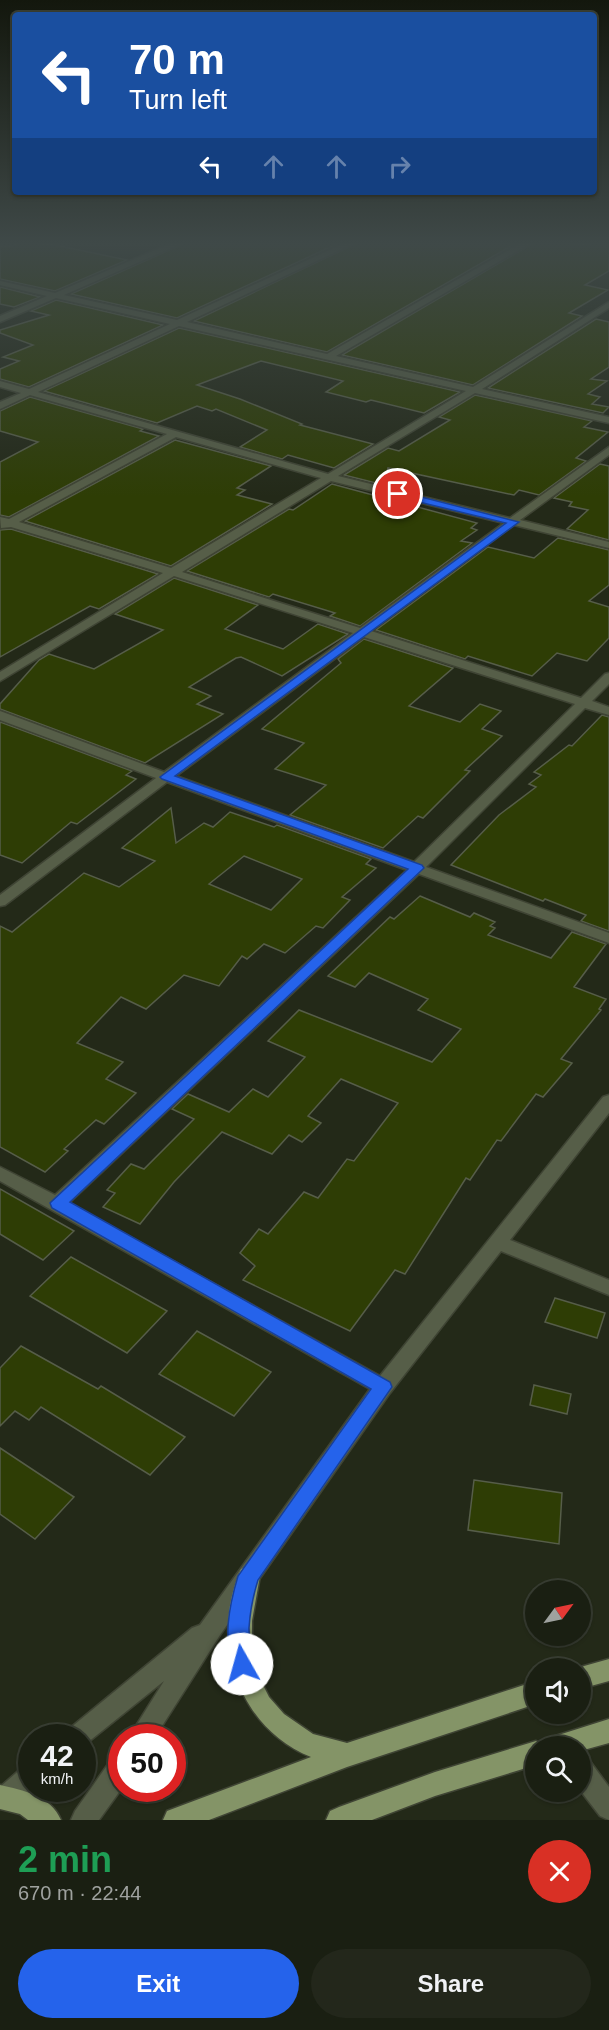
<!DOCTYPE html>
<html lang="en">
<head>
<meta charset="utf-8">
<style>
  :root { --surface:#1a1f12; --page:#23271b; --text:#f1f3f6; --muted:#9fa29f; --line:#383d32; --accent:#2563eb }
  body { margin:0; font-family:Arial,sans-serif; background:var(--page); color:var(--text); height:100vh; display:flex; flex-direction:column; font-size:22px; white-space:nowrap }
  * { box-sizing:border-box; margin:0 }
  p { font-size:20px; color:var(--muted) }
  .icon { flex:none; width:33px; height:33px; fill:none; stroke:currentColor; stroke-width:2; stroke-linecap:round; stroke-linejoin:round }
  .map { position:relative; height:1820px; overflow:hidden }
  .side { display:flex; flex-direction:column; background:var(--surface); flex:1 }
  .side>* { flex:none }
  .hud { position:absolute; left:12px; top:12px; width:585px; height:183px; border-radius:6px; box-shadow:0 2px 4px #0004,0 0 0 2px var(--line); background:#1a4fa0; color:#fff; overflow:hidden }
  .needle { width:39px; rotate:57deg }
  .buttons { position:absolute; left:525px; top:1580px; display:grid; gap:12px }
  .buttons a { display:grid; place-items:center; width:66px; height:66px; border-radius:50%; background:var(--surface); box-shadow:0 2px 4px #0004,0 0 0 2px var(--line); font-size:30px }
  .speed { position:absolute; left:18px; top:1724px; display:flex; gap:12px; font-size:30px; font-weight:700; text-align:center }
  .speed>* { display:grid; place-content:center; width:78px; height:78px; border-radius:50%; background:var(--surface); box-shadow:0 2px 4px #0004,0 0 0 2px var(--line); line-height:1 }
  .speed small { font-size:15px; font-weight:400 }
  .speed .limit { border:9px solid #d22; background:#fff; color:#111 }
  .pin { position:absolute; display:grid; place-items:center; width:51px; height:51px; color:#fff; margin:-26px; border:3px solid #fff; border-radius:50%; box-shadow:0 2px 6px #0007 }
  .me { position:absolute; width:66px; margin:-33px; rotate:353deg; stroke-linejoin:round; filter:drop-shadow(0 0 4px #0008) }
  .turn { display:flex; align-items:center; gap:21px; height:126px; padding:0 18px; font-size:27px }
  .turn .icon { width:78px; height:78px; stroke-width:2.5 }
  .turn b { display:block; font-size:42px; line-height:51px }
  .lanes { display:flex; align-items:center; height:57px; padding:0 18px; background:#0003; justify-content:center; gap:30px; direction:ltr }
  .lanes .off { opacity:.35 }
  .round { display:grid; place-items:center; flex:none; width:63px; height:63px; border-radius:32px; background:var(--page) }
  .head { display:flex; align-items:center; justify-content:space-between; height:102px; padding:0 18px }
  h1 { font-size:36px; font-weight:600; line-height:45px; color:#1e9e55 }
  .button { display:flex; gap:12px; margin-top:auto; padding:12px 18px }
  .button a { flex:1; height:69px; border-radius:36px; background:var(--accent); color:#fff; font-size:24px; font-weight:600; line-height:69px; text-align:center }
  .button a+a { background:var(--page); color:var(--text) }
  .map>svg:first-child { display:block }
  .building { fill:#2e3d05; stroke:#565d49; stroke-width:1.5; fill-rule:evenodd }
  .lines { fill:none; stroke-linecap:round; stroke-linejoin:round }
  .minor-casing { stroke:#3f4434; stroke-width:3 }
  .major-casing { stroke:#3f4434; stroke-width:3 }
  .minor { fill:#565e48; fill-rule:evenodd }
  .major { fill:#849467; fill-rule:evenodd }
  .route { fill:#2563eb; stroke:#184099; stroke-width:1.5 }
</style>
</head>
<body>
<div class="map">
<svg width="609" height="1820" viewBox="0 0 609 1820">
  <rect width="100%" height="100%" fill="#232918"/>
  <!-- building -->
  <g class="building">
    <polygon points="22,242 55,245 127,260 55,291 0,279 0,246 11,246"/>
    <polygon points="187,242 341,242 177,318 71,294"/>
    <polygon points="359,242 518,242 327,352 194,321"/>
    <polygon points="535,242 586,244 609,242 609,271 585,285 608,290 569,313 582,316 473,385 342,355"/>
    <polygon points="0,287 40,297 14,307 0,304"/>
    <polygon points="56,300 163,325 29,387 0,379 0,369 19,361 3,357 33,345 0,333 0,330 49,315 31,311"/>
    <polygon points="596,319 609,322 609,367 591,379 607,381 588,394 600,397 592,404 609,407 603,413 488,388"/>
    <polygon points="179,328 460,392 424,413 371,400 366,402 326,392 343,381 261,361 197,385 240,399 302,424 300,425 373,444 334,468 288,455 282,459 240,447 267,430 216,409 212,411 197,406 157,423 44,391"/>
    <polygon points="475,395 592,421 584,427 608,432 576,458 586,461 539,495 519,490 514,495 388,468 384,485 344,475 388,448 399,451 450,420 439,417"/>
    <polygon points="30,397 143,429 140,431 159,436 9,517 0,515 0,462 38,442 0,431 0,411"/>
    <polygon points="175,440 271,466 237,488 245,490 237,495 272,504 171,566 25,521"/>
    <polygon points="600,464 609,466 609,540 567,529 588,510 569,506 572,502 554,498"/>
    <polygon points="332,484 477,523 471,528 477,530 461,541 472,543 360,626 330,616 335,613 273,594 269,597 187,571 289,509 293,510"/>
    <polygon points="11,529 158,574 99,609 90,606 0,657 0,530"/>
    <polygon points="558,538 609,550 609,585 589,601 609,607 609,638 587,661 557,653 532,676 468,656 465,659 376,630 488,547 534,558"/>
    <polygon points="174,578 258,605 225,629 283,649 318,624 348,634 282,676 241,657 236,658 189,687 211,696 197,704 223,714 145,763 0,709 0,704 39,660 49,654 94,669 163,630 115,614"/>
    <polygon points="364,639 453,668 409,706 460,722 480,704 501,711 482,729 502,736 465,770 470,771 423,818 418,816 383,848 290,815 326,785 275,769 304,743 262,729 341,663 338,659"/>
    <polygon points="602,715 609,717 609,931 581,921 586,915 545,899 543,901 451,865 499,815 536,787 529,784 541,775 534,772 569,745 572,746"/>
    <polygon points="0,722 132,771 126,775 136,779 77,824 71,822 22,863 0,855"/>
    <path d="M171,808L176,843L204,823L213,827L230,812L274,827L277,825L371,859L366,864L376,868L342,897L350,900L323,928L316,926L285,953L264,944L247,959L242,956L219,986L184,975L146,1009L121,997L77,1043L123,1062L106,1079L136,1093L104,1124L96,1120L64,1149L68,1151L45,1172L0,1147V926L12,932L84,873L119,887L155,861L122,848ZM244,856L302,879L271,910L209,884Z"/>
    <polygon points="420,896 470,917 474,913 495,922 490,926 495,928 488,935 551,958 572,932 606,944 574,987 606,999 599,1009 601,1010 561,1059 572,1063 543,1097 536,1094 501,1141 497,1140 470,1180 466,1178 405,1274 395,1270 350,1331 243,1280 255,1266 240,1253 259,1229 268,1234 304,1192 318,1198 347,1159 354,1161 398,1103 341,1079 308,1116 321,1123 302,1142 289,1135 272,1154 222,1132 174,1182 140,1224 103,1207 115,1193 107,1190 131,1164 144,1169 194,1119 172,1109 188,1094 229,1112 253,1089 268,1097 305,1057 268,1041 299,1010 432,1062 461,1029 418,1010 428,999 369,973 355,987 328,976 390,917 394,919"/>
    <polygon points="0,1189 74,1231 43,1260 0,1234"/>
    <polygon points="71,1257 167,1311 127,1353 30,1296"/>
    <polygon points="555,1298 605,1313 597,1338 545,1322"/>
    <polygon points="197,1331 271,1372 234,1416 159,1374"/>
    <polygon points="21,1346 98,1389 101,1386 185,1437 150,1475 41,1407 29,1420 15,1411 0,1426 0,1368"/>
    <polygon points="534,1385 571,1394 567,1414 530,1405"/>
    <polygon points="0,1448 74,1497 35,1539 0,1514"/>
    <polygon points="474,1480 562,1493 559,1544 468,1530"/>
  </g>
  <g class="lines">
    <defs>
      <g id="minor">
        <polygon points="0,242 5,242 0,244"/>
        <path d="M174,242H185L64,295L177,320L347,242H357L187,322L327,354L523,242H533L336,356L473,387L609,302V308L482,389L609,417V423L475,393L338,476L510,518L609,447V455L520,520L609,542V548L514,525L371,631L581,698L605,674L609,673V684L592,701L609,707V715L585,708L426,867L609,933V943L419,874L69,1203L380,1376L603,1097L609,1095V1113L510,1240L609,1280V1295L501,1251L390,1393L220,1635L155,1737H129L164,1681L82,1747V1737H66L69,1729L192,1628L200,1625L370,1389L0,1181V1167L55,1195L407,870L167,782L5,905L0,906V895L156,778L0,720V711L164,772L353,633L174,576L0,681V672L163,573L11,527L1,528L0,517L9,519L167,434L30,395L0,409V402L21,393L0,387V381L29,389L170,324L56,298L0,322V316L47,296L0,285V281L55,293ZM179,326L466,391L328,474L38,392ZM176,437L321,478L171,568L19,522ZM331,481L504,523L360,628L182,572ZM364,637L575,704L414,862L176,776Z"/>
        <polygon points="122,1754 122,1788 99,1820 71,1820 75,1811 113,1757"/>
        <polygon points="580,1757 589,1760 609,1787 609,1820 600,1816 580,1790"/>
        <polygon points="32,1764 32,1788 37,1788 16,1806 7,1809 0,1807 0,1787 23,1767"/>
      </g>
      <g id="major">
        <path d="M249,1566L257,1569L260,1576L252,1621V1644L261,1681L269,1697L284,1714L313,1734L347,1743L536,1681V1704L347,1767L209,1820H163L167,1811L311,1757C238,1728 209,1639 241,1569Z"/>
        <polygon points="609,1659 609,1681 580,1689 580,1668 577,1668"/>
        <polygon points="609,1719 609,1743 580,1751 580,1746 546,1746 549,1738"/>
        <polygon points="536,1741 545,1746 536,1746 536,1765 435,1796 372,1820 326,1820 330,1811 339,1807 435,1772"/>
        <path d="M0,1785C23,1790 51,1796 61,1820H28L20,1814L0,1809Z"/>
      </g>
    </defs>
    <!-- minor casing -->
    <use href="#minor" class="minor-casing"/>
    <!-- major casing -->
    <use href="#major" class="major-casing"/>
    <!-- minor -->
    <use href="#minor" class="minor"/>
    <!-- major -->
    <use href="#major" class="major"/>
  </g>
  <!-- sky -->
  <linearGradient id="sky" x2="0" y2="1"><stop stop-color="#13170d"/><stop offset="0.49" stop-color="#3f4948"/><stop offset="1" stop-color="#3f4948" stop-opacity="0"/></linearGradient>
  <rect width="609" height="497" fill="url(#sky)"/>
  <!-- route -->
  <path class="route" d="M398,491L519,522L175,776L422,865L424,868L70,1202L390,1382L392,1387L258,1580C253,1596 250,1611 249,1628C249,1642 256,1658 250,1671L242,1674L235,1671C222,1641 229,1606 238,1576L371,1389L52,1208L50,1203L408,869L162,779L160,777L506,523L394,496V492Z"/>
</svg>
<div class="buttons">
<a><svg class="needle" viewBox="-14 -14 28 28"><path d="M0-13l5 13h-10z" fill="#e53935"/><path d="M0 13l5-13h-10z" fill="#9fa29f"/></svg></a>
<a><svg class="icon" aria-label="sound" viewBox="0 0 24 24"><path d="M4 9h4l5-4v14l-5-4H4zM17 9q2 3 0 6"/></svg></a>
<a><svg class="icon" aria-label="search" viewBox="0 0 24 24"><circle cx="10" cy="10" r="6"/><path d="M15 15l6 6"/></svg></a>
</div>
<div class="speed"><div>42<small>km/h</small></div><div class="limit">50</div></div>
<div class="pin" style="left:398px;top:494px;background:#d93025"><svg class="icon" aria-label="arrive" viewBox="0 0 24 24"><path d="M6 21V4h12l-3 4 3 4H6"/></svg></div>
<svg class="me" style="left:242px;top:1664px" viewBox="-20 -20 40 40"><circle r="19" fill="#fff"/><path d="M0-13L10 11 0 6-10 11z" fill="#2563eb"/></svg>
<div class="hud">
<div class="turn"><svg class="icon" aria-label="left" viewBox="0 0 24 24"><path d="M17 20v-9H6M10 6l-5 5 5 5"/></svg><div><b>70 m</b>Turn left</div></div>
<div class="lanes"><svg class="icon" aria-label="left" viewBox="0 0 24 24"><path d="M17 20v-9H6M10 6l-5 5 5 5"/></svg><svg class="icon off" aria-label="ahead" viewBox="0 0 24 24"><path d="M12 20V5M6 11l6-6 6 6"/></svg><svg class="icon off" aria-label="ahead" viewBox="0 0 24 24"><path d="M12 20V5M6 11l6-6 6 6"/></svg><svg class="icon off" aria-label="right" viewBox="0 0 24 24"><path d="M7 20v-9h11M14 6l5 5-5 5"/></svg></div>
</div>
</div>
<section class="side">
<div class="head"><div><h1>2 min</h1><p>670 m · 22:44</p></div><a class="round" style="background:#d93025;color:#fff"><svg class="icon" aria-label="close" viewBox="0 0 24 24"><path d="M6 6l12 12M18 6L6 18"/></svg></a></div>
<div class="button"><a>Exit</a><a>Share</a></div>
</section>
</body>
</html>
